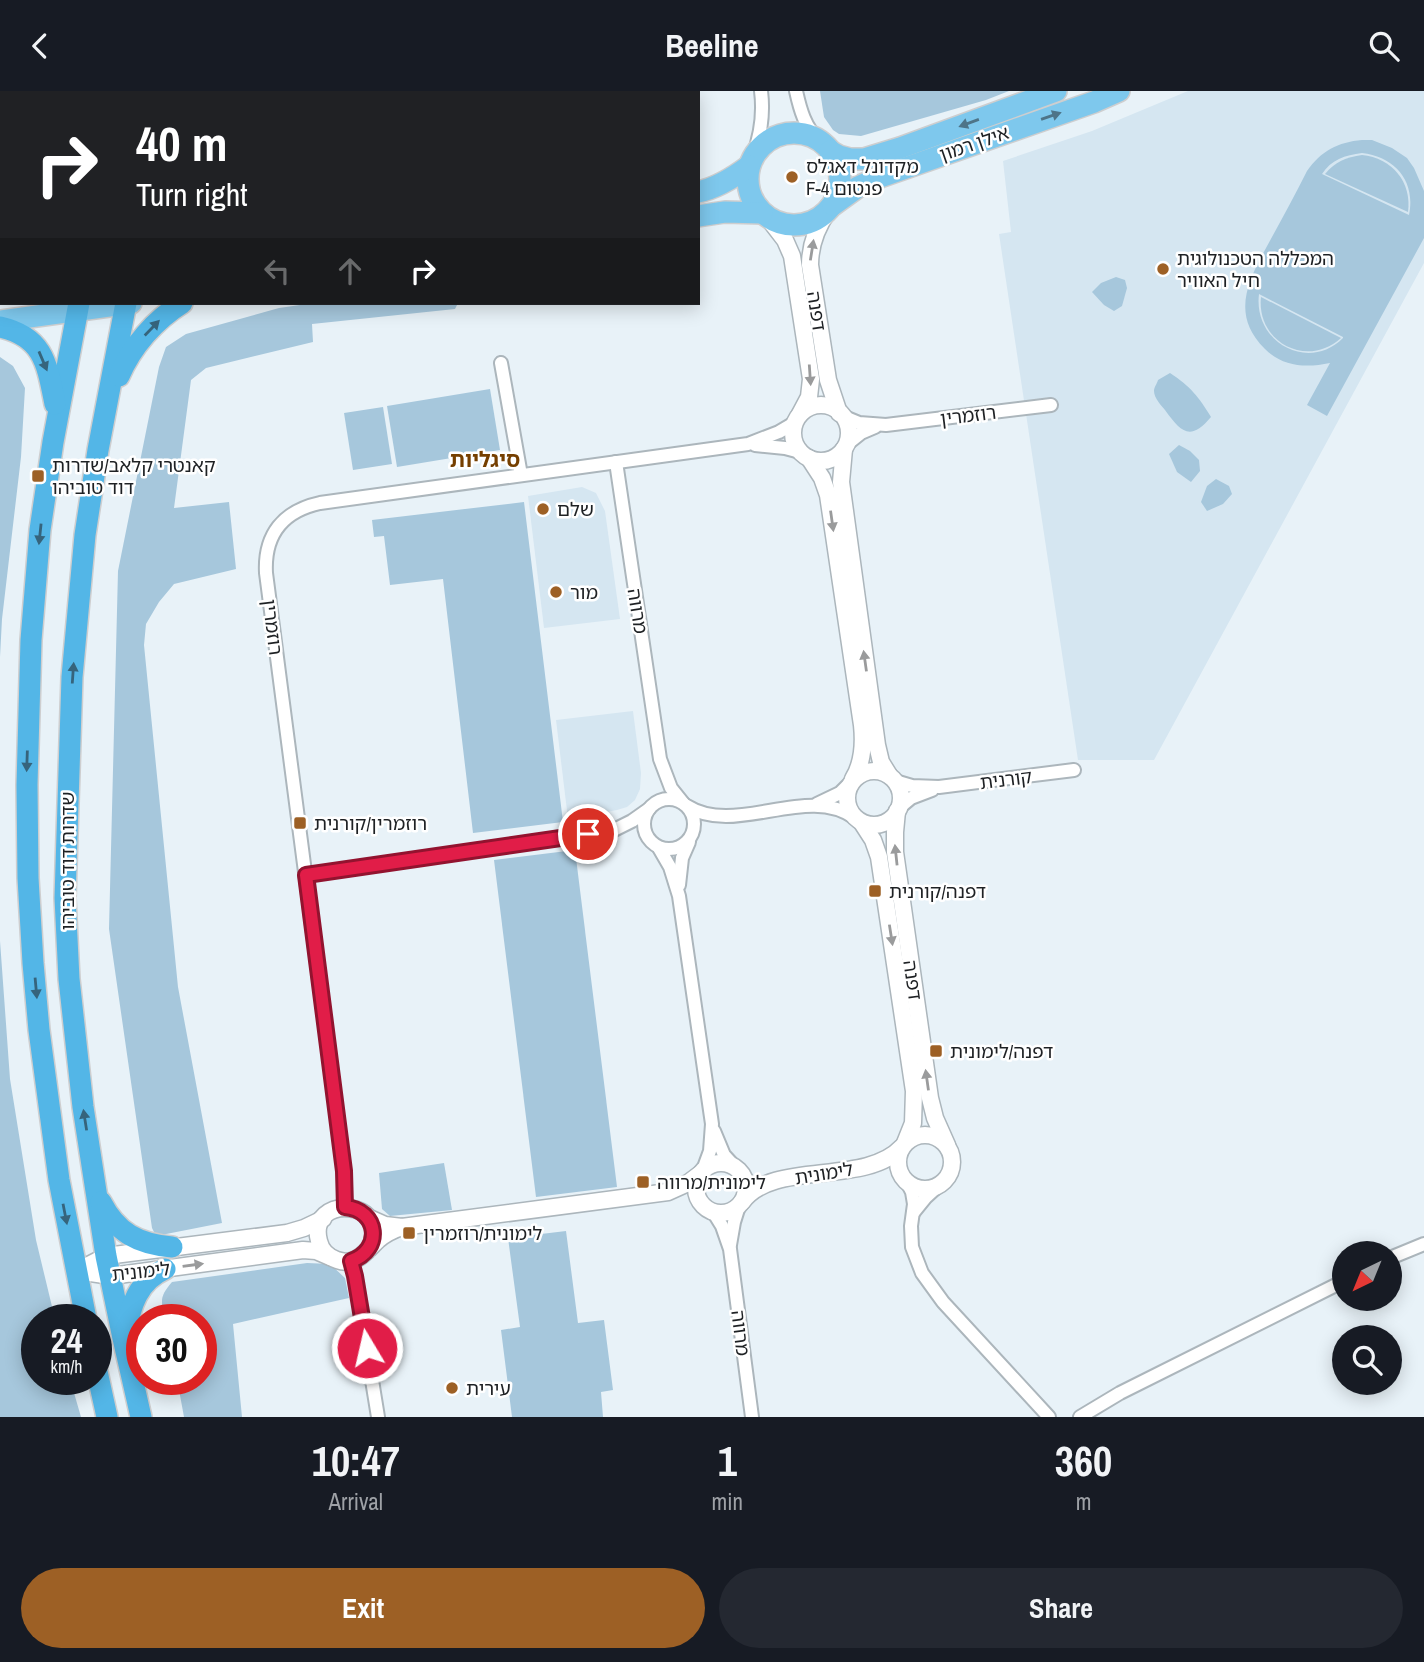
<!DOCTYPE html>
<html lang="en">
<head>
<meta charset="utf-8">
<style>
  :root { --surface:#171b24; --page:#242831; --text:#f1f3f6; --muted:#9ea1a6; --accent:#9d6025 }
  body { margin:0; font-family:"Archivo Narrow","Noto Sans Hebrew",sans-serif; background:var(--page); color:var(--text); height:100vh; display:flex; flex-direction:column; font-size:26px; white-space:nowrap }
  * { box-sizing:border-box; margin:0 }
  p { font-size:23px; color:var(--muted) }
  .icon { flex:none; width:38px; height:38px; fill:none; stroke:currentColor; stroke-width:2; stroke-linecap:round; stroke-linejoin:round }
  .map { position:relative; height:1326px; overflow:hidden }
  .drawer { display:flex; flex-direction:column; background:var(--surface); flex:1 }
  .drawer>* { flex:none }
  .hud { position:absolute; left:0px; top:0px; width:700px; height:214px; box-shadow:0 4px 18px #0003; background:#202124; color:#fff; overflow:hidden }
  .needle { width:46px; rotate:223deg }
  .buttons { position:absolute; left:1332px; top:1150px; display:grid; gap:14px }
  .buttons a { display:grid; place-items:center; width:70px; height:70px; border-radius:50%; background:var(--surface); box-shadow:0 4px 18px #0003; font-size:35px }
  .speed { position:absolute; left:21px; top:1213px; display:flex; gap:14px; font-size:35px; font-weight:700; text-align:center }
  .speed>* { display:grid; place-content:center; width:91px; height:91px; border-radius:50%; background:var(--surface); box-shadow:0 4px 18px #0003; line-height:1 }
  .speed small { font-size:18px; font-weight:400 }
  .speed .limit { border:10px solid #d22; background:#fff; color:#111 }
  .pin { position:absolute; display:grid; place-items:center; width:60px; height:60px; color:#fff; margin:-30px; border:4px solid #fff; border-radius:50%; box-shadow:0 2px 7px #0007 }
  .me { position:absolute; width:77px; margin:-38px; rotate:351deg; stroke-linejoin:round; filter:drop-shadow(0 0 5px #0008) }
  .turn { display:flex; align-items:center; gap:24px; height:147px; padding:0 21px; font-size:32px }
  .turn .icon { width:91px; height:91px; stroke-width:2.5 }
  .turn b { display:block; font-size:49px; line-height:60px }
  .lanes { display:flex; align-items:center; height:66px; padding:0 21px; background:#0003; justify-content:center; gap:35px; direction:ltr }
  .lanes .off { opacity:.35 }
  .eta { display:flex; justify-content:space-evenly; align-items:center; height:119px; text-align:center }
  .eta b { font-size:42px; font-weight:700; line-height:49px }
  .primary-button { display:flex; gap:14px; margin-top:auto; padding:14px 21px }
  .primary-button a { flex:1; height:80px; border-radius:42px; background:var(--accent); color:#fff; font-size:28px; font-weight:700; line-height:80px; text-align:center }
  .primary-button a+a { background:var(--page); color:var(--text) }
  header { display:flex; justify-content:space-between; align-items:center; height:91px; padding:0 21px; background:var(--surface); font-size:32px; font-weight:700 }
  .map>svg:first-child { display:block }
  .built { fill:#d5e6f1 }
  .green { fill:#a6c7dc; fill-rule:evenodd }
  .lines { fill:none; stroke-linecap:round; stroke-linejoin:round }
  .minor-casing { stroke:#acb6bc; stroke-width:16 }
  .tertiary-casing { stroke:#acb6bc; stroke-width:19 }
  .primary-casing { stroke:#cececf; stroke-width:24 }
  .trunk-casing { stroke:#cececf; stroke-width:24 }
  .minor { stroke:#fff; stroke-width:12 }
  .tertiary { stroke:#fff; stroke-width:16 }
  .primary { stroke:#7ec8ed; stroke-width:21 }
  .trunk { stroke:#53b6e7; stroke-width:21 }
  .oneway { fill:#4e7488 }
  .oneway2 { fill:#9a9b9c }
  .oneway3 { fill:#36647c }
  .route-casing { stroke:#92132f; stroke-width:18 }
  .route { stroke:#e11d48; stroke-width:12 }
  .poi-dot { fill:#9d6025; stroke:#fff; stroke-width:2.5 }
  .labels { text-anchor:middle; dominant-baseline:central; stroke-width:5; stroke-linejoin:round; paint-order:stroke }
  .street-label { font-size:19px; fill:#1e2124; stroke:#fff }
  .poi-label { font-size:19px; fill:#1e2124; stroke:#fff; text-anchor:start }
  .neighbourhood-label { font-size:21px; font-weight:bold; fill:#753f00; stroke:#fff }
</style>
</head>
<body>
<header><svg class="icon" aria-label="back" viewBox="0 0 24 24"><path d="M15 5l-7 7 7 7"/></svg>Beeline<svg class="icon" aria-label="search" viewBox="0 0 24 24"><circle cx="10" cy="10" r="6"/><path d="M15 15l6 6"/></svg></header>
<div class="map">
<svg width="1424" height="1326" viewBox="0 0 1424 1326">
  <rect width="100%" height="100%" fill="#e8f2f8"/>
  <!-- built -->
  <g class="built">
    <polygon points="1188,0 1424,0 1424,172 1154,669 1078,669 999,143 1011,141 1003,70 1092,40"/>
    <polygon points="582,396 596,402 605,420 620,528 544,537 528,405"/>
    <polygon points="633,620 641,682 640,698 635,709 627,716 617,719 568,728 556,629"/>
  </g>
  <!-- green -->
  <g class="green">
    <polygon points="198,0 382,0 384,2 198,2"/>
    <polygon points="384,0 579,0 577,2 386,2"/>
    <polygon points="820,0 1009,0 986,9 861,45 839,43 833,39 824,26"/>
    <path d="M1362,49H1372L1392,57L1407,67L1414,77L1424,100V147L1327,325L1307,314L1330,272C1306,277 1283,276 1265,258C1227,221 1252,183 1272,146C1284,124 1296,102 1307,80C1321,60 1338,51 1362,49ZM1362,62C1395,66 1416,90 1409,124L1322,83C1331,69 1345,64 1362,62ZM1259,203L1343,246V247C1308,282 1253,251 1259,203Z"/>
    <path d="M1362,64C1392,67 1412,91 1408,121L1325,83C1335,71 1346,66 1362,64Z"/>
    <polygon points="1116,186 1125,189 1127,197 1122,215 1114,220 1104,214 1092,201 1101,192"/>
    <path d="M1261,206L1341,247C1307,278 1256,251 1261,206Z"/>
    <polygon points="314,212 458,212 455,218 312,233 313,251 206,277 191,289 174,417 229,411 236,478 174,493 159,511 146,533 144,554 178,896 222,1132 156,1145 152,1137 109,838 118,480 159,276 166,256 186,243 279,217"/>
    <polygon points="0,266 13,275 25,297 21,366 2,528 0,566"/>
    <path d="M1170,282C1190,295 1199,306 1211,326C1190,351 1181,341 1165,319C1161,314 1154,307 1154,300C1154,296 1157,293 1158,289Z"/>
    <polygon points="490,298 500,359 397,376 387,315"/>
    <polygon points="383,316 392,373 353,379 344,322"/>
    <polygon points="1179,354 1190,360 1199,369 1200,380 1191,391 1177,381 1169,363"/>
    <polygon points="1216,388 1229,395 1232,403 1223,413 1207,420 1201,411 1207,395"/>
    <polygon points="524,411 563,731 473,742 443,488 390,494 384,445 374,446 372,429"/>
    <polygon points="575,759 617,1096 536,1106 494,769"/>
    <polygon points="0,850 10,988 36,1149 55,1228 37,1228 37,1288 70,1288 81,1326 0,1326"/>
    <polygon points="444,1072 452,1119 390,1125 382,1118 379,1082"/>
    <polygon points="566,1140 578,1232 604,1229 613,1299 601,1301 603,1326 512,1326 501,1239 520,1236 508,1147"/>
    <path d="M307,1172L330,1173L345,1187L349,1207L233,1233L242,1326H184L177,1288H201V1228H165C161,1210 159,1206 172,1191Z"/>
  </g>
  <g class="lines">
    <defs>
      <g id="minor">
        <path d="M796,0C800,18 805,37 819,49"/>
        <path d="M753,65C761,43 764,23 761,0"/>
        <polyline points="501,272 521,384"/>
        <polyline points="842,325 859,332 886,334 1051,314"/>
        <polyline points="755,354 785,357 800,361"/>
        <polyline points="846,354 861,342 875,336"/>
        <polyline points="616,371 660,668 671,697 683,712"/>
        <polyline points="895,690 912,695 939,696 1074,679"/>
        <circle cx="669" cy="733" r="25"/>
        <polyline points="817,713 840,702 851,691"/>
        <path d="M687,715C736,746 807,692 855,727"/>
        <polyline points="899,717 911,707 932,699"/>
        <polyline points="659,757 670,776 679,805 712,1033 710,1060 703,1079"/>
        <polyline points="305,784 614,739 632,730 649,718"/>
        <polyline points="679,794 682,767 689,751"/>
        <polyline points="714,1040 724,1064 735,1076"/>
        <polyline points="908,1093 912,1101 914,1113 911,1135 912,1156 922,1182 943,1211 1049,1326"/>
        <path d="M345,1116L344,1080L266,482C264,444 283,420 320,412L748,353L779,341L796,331"/>
        <polyline points="714,1122 722,1135 730,1158 752,1326"/>
        <polyline points="913,1122 926,1106 938,1095"/>
        <polyline points="730,1154 734,1131 739,1115"/>
        <polyline points="1390,1167 1424,1153"/>
        <polyline points="351,1170 355,1185 378,1326"/>
        <polyline points="1080,1326 1120,1302 1344,1190"/>
      </g>
      <g id="tertiary">
        <path d="M828,120C817,136 810,153 810,174L828,289L839,322"/>
        <polyline points="768,127 785,149 792,165 811,288 809,306 800,323"/>
        <circle cx="821" cy="342" r="28"/>
        <polyline points="844,358 841,391 877,654 881,671 889,684"/>
        <path d="M809,367L822,387L828,404L862,634C864,653 863,672 853,688"/>
        <circle cx="874" cy="707" r="27"/>
        <polyline points="897,720 895,741 895,761 930,1007 935,1027 947,1054"/>
        <polyline points="862,732 873,749 879,766 914,1000 913,1032 905,1052"/>
        <circle cx="925" cy="1071" r="27"/>
        <circle cx="721" cy="1097" r="25"/>
        <path d="M742,1111C773,1068 865,1096 902,1056"/>
        <polyline points="367,1126 385,1134 402,1136 668,1101 688,1092 700,1083"/>
        <path d="M369,1158C395,1108 306,1102 319,1150C321,1159 328,1166 337,1169C356,1176 366,1160 378,1149C385,1143 393,1139 402,1136"/>
        <polyline points="77,1180 111,1185 303,1159 316,1160 330,1166"/>
        <polyline points="77,1180 106,1165 287,1142 304,1137 323,1128"/>
      </g>
      <g id="primary">
        <circle cx="794" cy="88" r="46"/>
        <polyline points="830,60 839,65 850,68 864,68 900,57 1056,0"/>
        <path d="M698,101C717,97 733,87 749,75"/>
        <polyline points="833,114 858,96 880,86 1094,11 1119,0"/>
        <polyline points="698,125 725,121 762,122"/>
        <polyline points="0,230 131,212"/>
      </g>
      <g id="trunk">
        <polyline points="117,2 118,0"/>
        <polyline points="164,2 165,0"/>
        <polyline points="0,194 2,194"/>
        <polyline points="79,212 53,351 40,439 31,549 27,694 28,787 33,872 39,939 59,1089 86,1228"/>
        <polyline points="126,212 98,359 85,444 72,586 65,807 69,888 83,1016 106,1165 123,1247 141,1326"/>
        <path d="M0,236C44,246 47,273 55,313"/>
        <path d="M119,285C132,255 155,229 182,212"/>
        <path d="M101,1111C117,1142 138,1153 172,1156"/>
        <path d="M126,1242C130,1215 138,1190 165,1178"/>
        <polyline points="96,1276 107,1326"/>
      </g>
    </defs>
    <!-- minor casing -->
    <use href="#minor" class="minor-casing"/>
    <!-- tertiary casing -->
    <use href="#tertiary" class="tertiary-casing"/>
    <!-- primary casing -->
    <use href="#primary" class="primary-casing"/>
    <!-- trunk casing -->
    <use href="#trunk" class="trunk-casing"/>
    <!-- minor -->
    <use href="#minor" class="minor"/>
    <!-- tertiary -->
    <use href="#tertiary" class="tertiary"/>
    <!-- primary -->
    <use href="#primary" class="primary"/>
    <!-- trunk -->
    <use href="#trunk" class="trunk"/>
  </g>
  <!-- one-way arrows -->
  <defs><path id="oneway-solid" d="M-6-.8H1V-3.2L6.5 0L1 3.2V.8H-6Z" transform="scale(1.75)"/></defs>
  <g class="oneway">
    <use href="#oneway-solid" transform="translate(1051 25) rotate(-19)"/>
    <use href="#oneway-solid" transform="translate(969 32) rotate(160)"/>
  </g>
  <g class="oneway2">
    <use href="#oneway-solid" transform="translate(812 159) rotate(-81)"/>
    <use href="#oneway-solid" transform="translate(810 284) rotate(86)"/>
    <use href="#oneway-solid" transform="translate(832 430) rotate(82)"/>
    <use href="#oneway-solid" transform="translate(865 570) rotate(-98)"/>
    <use href="#oneway-solid" transform="translate(896 764) rotate(-96)"/>
    <use href="#oneway-solid" transform="translate(891 844) rotate(81)"/>
    <use href="#oneway-solid" transform="translate(927 989) rotate(-98)"/>
    <use href="#oneway-solid" transform="translate(193 1174) rotate(-8)"/>
  </g>
  <g class="oneway3">
    <use href="#oneway-solid" transform="translate(152 237) rotate(-46)"/>
    <use href="#oneway-solid" transform="translate(43 270) rotate(67)"/>
    <use href="#oneway-solid" transform="translate(40 443) rotate(96)"/>
    <use href="#oneway-solid" transform="translate(73 582) rotate(-86)"/>
    <use href="#oneway-solid" transform="translate(27 670) rotate(92)"/>
    <use href="#oneway-solid" transform="translate(36 897) rotate(85)"/>
    <use href="#oneway-solid" transform="translate(85 1029) rotate(-99)"/>
    <use href="#oneway-solid" transform="translate(65 1123) rotate(79)"/>
  </g>
  <g class="lines">
    <defs>
      <path id="route" d="M367,1257L355,1185L351,1170C383,1159 379,1119 345,1116L344,1080L306,784L588,743"/>
    </defs>
    <!-- route casing -->
    <use href="#route" class="route-casing"/>
    <!-- route -->
    <use href="#route" class="route"/>
  </g>
  <!-- markers -->
  <g class="poi-dot">
    <circle cx="792" cy="86" r="7"/>
    <circle cx="1163" cy="178" r="7"/>
    <rect x="31" y="378" width="14" height="14" rx="3.5"/>
    <circle cx="543" cy="418" r="7"/>
    <circle cx="556" cy="501" r="7"/>
    <rect x="293" y="725" width="14" height="14" rx="3.5"/>
    <rect x="868" y="793" width="14" height="14" rx="3.5"/>
    <rect x="929" y="953" width="14" height="14" rx="3.5"/>
    <rect x="636" y="1084" width="14" height="14" rx="3.5"/>
    <rect x="402" y="1135" width="14" height="14" rx="3.5"/>
    <circle cx="452" cy="1297" r="7"/>
  </g>
  <g class="labels">
    <!-- street labels -->
    <g class="street-label">
      <text transform="translate(974 52) rotate(-19)">אילן רמון</text>
      <text transform="translate(817 220) rotate(81)">דפנה</text>
      <text transform="translate(968 324) rotate(-7)">רוזמרין</text>
      <text transform="translate(638 520) rotate(81)">מרווה</text>
      <text transform="translate(273 536) rotate(83)">רוזמרין</text>
      <text transform="translate(1006 688) rotate(-7)">קורנית</text>
      <text transform="translate(67 770) rotate(-90)">שדרות דוד טוביהו</text>
      <text transform="translate(913 889) rotate(82)">דפנה</text>
      <text transform="translate(824 1082) rotate(-9)">לימונית</text>
      <text transform="translate(141 1180) rotate(-6)">לימונית</text>
      <text transform="translate(741 1242) rotate(83)">מרווה</text>
    </g>
    <!-- poi labels -->
    <g class="poi-label">
      <text x="806" y="75">מקדונל דאגלס<tspan x="806" dy="22">F-4 פנטום</tspan></text>
      <text x="1177" y="167">המכללה הטכנולוגית<tspan x="1177" dy="22">חיל האוויר</tspan></text>
      <text x="52" y="374">קאנטרי קלאב/שדרות<tspan x="52" dy="22">דוד טוביהו</tspan></text>
      <text x="557" y="418">שלם</text>
      <text x="570" y="501">מור</text>
      <text x="314" y="732">רוזמרין/קורנית</text>
      <text x="889" y="800">דפנה/קורנית</text>
      <text x="950" y="960">דפנה/לימונית</text>
      <text x="657" y="1091">לימונית/מרווה</text>
      <text x="423" y="1142">לימונית/רוזמרין</text>
      <text x="466" y="1297">עירית</text>
    </g>
    <!-- neighbourhood labels -->
    <g class="neighbourhood-label">
      <text x="485" y="368">סיגליות</text>
    </g>
  </g>
</svg>
<div class="buttons">
<a><svg class="needle" viewBox="-14 -14 28 28"><path d="M0-13l5 13h-10z" fill="#e53935"/><path d="M0 13l5-13h-10z" fill="#9ea1a6"/></svg></a>
<a><svg class="icon" aria-label="search" viewBox="0 0 24 24"><circle cx="10" cy="10" r="6"/><path d="M15 15l6 6"/></svg></a>
</div>
<div class="speed"><div>24<small>km/h</small></div><div class="limit">30</div></div>
<div class="pin" style="left:588px;top:743px;background:#d93025"><svg class="icon" aria-label="arrive" viewBox="0 0 24 24"><path d="M6 21V4h12l-3 4 3 4H6"/></svg></div>
<svg class="me" style="left:367px;top:1257px" viewBox="-20 -20 40 40"><circle r="17" fill="#e11d48" stroke="#fff" stroke-width="3"/><path d="M0-11L8 9 0 5-8 9z" fill="#fff"/></svg>
<div class="hud">
<div class="turn"><svg class="icon" aria-label="right" viewBox="0 0 24 24"><path d="M7 20v-9h11M14 6l5 5-5 5"/></svg><div><b>40 m</b>Turn right</div></div>
<div class="lanes"><svg class="icon off" aria-label="left" viewBox="0 0 24 24"><path d="M17 20v-9H6M10 6l-5 5 5 5"/></svg><svg class="icon off" aria-label="ahead" viewBox="0 0 24 24"><path d="M12 20V5M6 11l6-6 6 6"/></svg><svg class="icon" aria-label="right" viewBox="0 0 24 24"><path d="M7 20v-9h11M14 6l5 5-5 5"/></svg></div>
</div>
</div>
<section class="drawer">
<div class="eta">
<div><b>10:47</b><p>Arrival</p></div>
<div><b>1</b><p>min</p></div>
<div><b>360</b><p>m</p></div>
</div>
<div class="primary-button"><a>Exit</a><a>Share</a></div>
</section>
</body>
</html>
